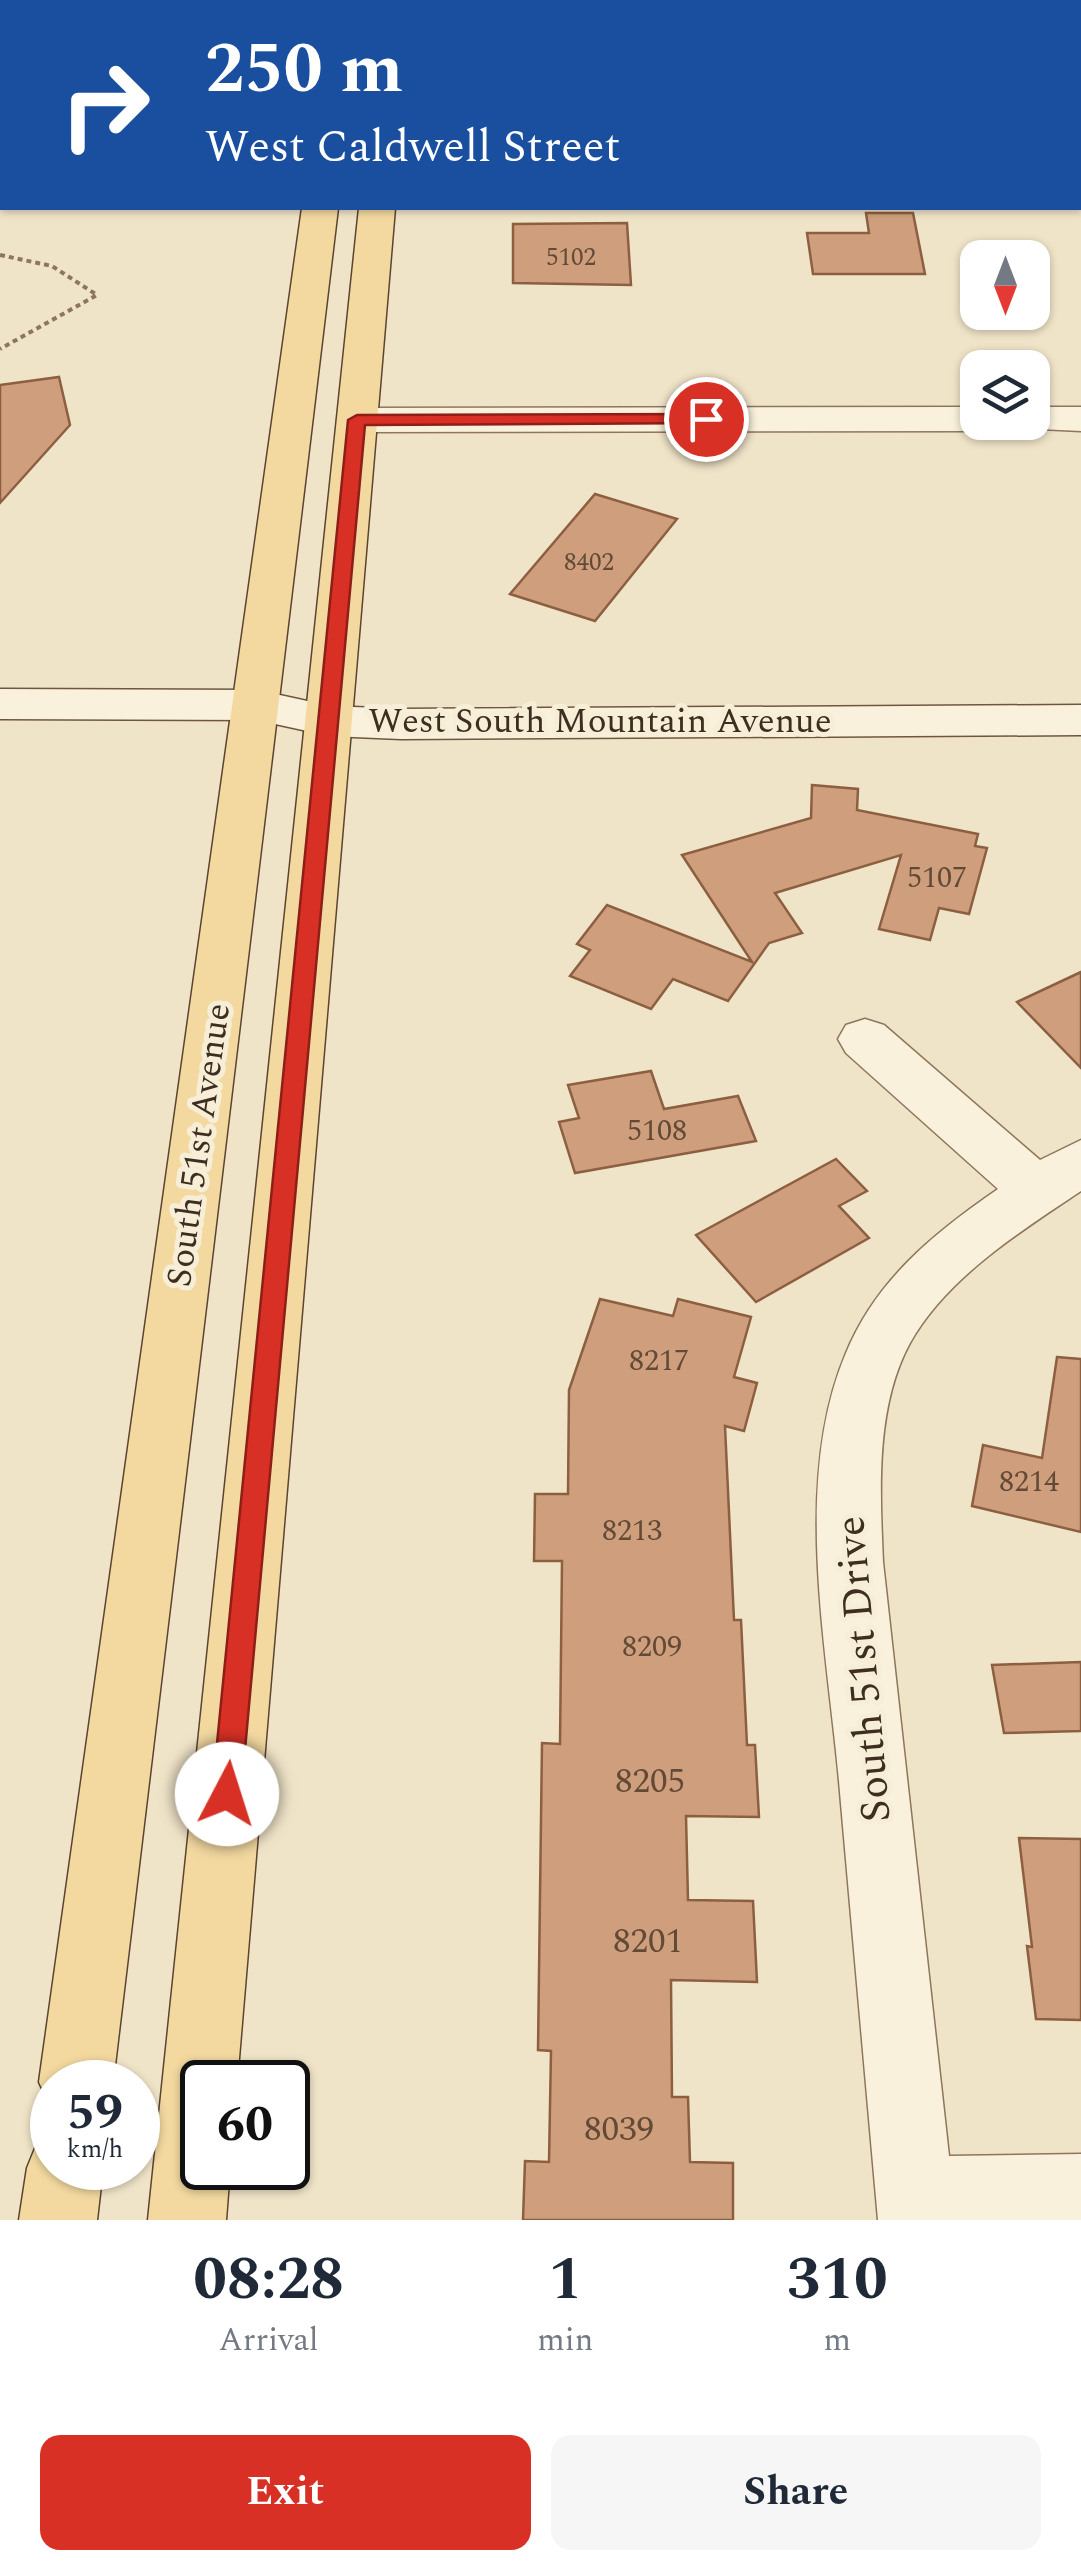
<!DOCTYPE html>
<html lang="en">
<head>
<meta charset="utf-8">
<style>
  :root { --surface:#fff; --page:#f6f6f7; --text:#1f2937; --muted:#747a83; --accent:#d93025 }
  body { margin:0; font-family:Spectral,serif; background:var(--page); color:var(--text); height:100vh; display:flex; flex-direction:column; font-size:38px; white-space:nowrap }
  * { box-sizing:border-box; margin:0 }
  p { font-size:32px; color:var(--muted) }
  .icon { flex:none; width:55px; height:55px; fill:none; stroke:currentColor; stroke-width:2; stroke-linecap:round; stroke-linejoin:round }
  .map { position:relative; height:2220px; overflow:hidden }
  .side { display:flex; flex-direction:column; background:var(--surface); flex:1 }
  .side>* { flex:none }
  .banner { position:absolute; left:0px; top:0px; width:1082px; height:210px; box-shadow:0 2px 8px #0004; background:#1a4fa0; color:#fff; overflow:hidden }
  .needle { width:65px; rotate:180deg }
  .controls { position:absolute; left:960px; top:240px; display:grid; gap:20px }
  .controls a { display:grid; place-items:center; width:90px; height:90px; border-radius:20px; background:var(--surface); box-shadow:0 2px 8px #0004; font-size:50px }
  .speed { position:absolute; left:30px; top:2060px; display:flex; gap:20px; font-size:50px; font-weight:700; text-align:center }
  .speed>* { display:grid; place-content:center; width:130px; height:130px; border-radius:50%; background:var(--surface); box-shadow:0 2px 8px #0004; line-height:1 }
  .speed small { font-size:25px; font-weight:400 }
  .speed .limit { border:5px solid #111; border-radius:15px; background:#fff; color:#111 }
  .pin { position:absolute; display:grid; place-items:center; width:85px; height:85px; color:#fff; margin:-42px; border:5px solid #fff; border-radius:50%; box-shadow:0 2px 10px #0007 }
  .me { position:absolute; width:110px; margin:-55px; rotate:5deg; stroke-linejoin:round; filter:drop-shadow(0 0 8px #0008) }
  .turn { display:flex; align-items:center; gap:35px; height:210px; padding:0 40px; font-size:45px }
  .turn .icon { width:130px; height:130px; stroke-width:2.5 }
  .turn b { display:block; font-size:70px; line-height:85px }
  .eta { display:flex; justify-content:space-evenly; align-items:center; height:170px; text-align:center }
  .eta b { font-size:60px; font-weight:700; line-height:70px }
  .action { display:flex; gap:20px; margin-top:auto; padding:20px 40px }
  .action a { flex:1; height:115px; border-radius:20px; background:var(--accent); color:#fff; font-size:40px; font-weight:700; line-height:115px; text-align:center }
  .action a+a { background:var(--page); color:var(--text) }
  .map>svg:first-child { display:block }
  .building { fill:#cf9f7d; stroke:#8d5f41; stroke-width:2.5 }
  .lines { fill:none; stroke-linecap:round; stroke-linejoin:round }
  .street-casing { stroke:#8d765c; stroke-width:3 }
  .secondary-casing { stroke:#6f573f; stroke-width:3 }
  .primary-casing { stroke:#5b4430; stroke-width:3 }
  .path { stroke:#8d765c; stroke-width:4; stroke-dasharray:5 4; stroke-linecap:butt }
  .street { fill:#faf1dc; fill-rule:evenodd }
  .secondary { fill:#faf1dc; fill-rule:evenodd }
  .primary { fill:#f3d9a0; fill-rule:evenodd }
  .route { fill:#d93025; stroke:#8d1f18; stroke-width:2.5 }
  .labels { text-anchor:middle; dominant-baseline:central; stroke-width:10; stroke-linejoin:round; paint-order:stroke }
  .far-number-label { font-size:25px; fill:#624a37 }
  .number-label { font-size:30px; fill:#624a37 }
  .street-label { font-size:35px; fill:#3d2e20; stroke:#f7eed8 }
  .near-number-label { font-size:35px; fill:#624a37 }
  .near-street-label { font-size:42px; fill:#3d2e20; stroke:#f7eed8 }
</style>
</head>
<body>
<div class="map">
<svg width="1081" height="2220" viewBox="0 0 1081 2220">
  <rect width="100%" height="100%" fill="#f0e4c8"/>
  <!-- building -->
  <g class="building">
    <polygon points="866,213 913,213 925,274 813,274 807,233 869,233"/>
    <polygon points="627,223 631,285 513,283 513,224"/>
    <polygon points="59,377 70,425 0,503 0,385"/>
    <polygon points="595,494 677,519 595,621 510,594"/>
    <polygon points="812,785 858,789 857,810 978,834 975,846 987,848 969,914 939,908 930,940 879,929 901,855 775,893 802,933 769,943 728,1001 673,979 651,1009 570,976 590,950 577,944 607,905 752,962 682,855 811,818"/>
    <polygon points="1081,972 1081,1068 1017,1002"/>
    <polygon points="651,1071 664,1109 738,1096 756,1141 575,1173 559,1122 579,1118 568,1085"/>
    <polygon points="836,1159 867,1191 839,1206 869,1238 756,1302 696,1235"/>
    <polygon points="600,1299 673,1316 678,1299 751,1317 734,1377 757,1383 744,1431 725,1426 734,1620 741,1620 747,1745 755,1745 759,1817 686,1816 688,1900 753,1901 757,1982 671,1980 672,2097 688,2097 690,2162 733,2163 733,2220 523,2220 525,2161 549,2162 551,2051 538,2050 542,1743 560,1744 562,1561 534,1561 535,1494 568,1494 569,1390"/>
    <polygon points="1057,1357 1081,1359 1081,1532 972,1506 983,1445 1042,1458"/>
    <polygon points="1081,1662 1081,1731 1004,1733 992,1665"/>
    <polygon points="1019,1838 1081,1839 1081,2020 1036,2019 1027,1946 1032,1947"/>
  </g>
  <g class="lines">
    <defs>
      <g id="street">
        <rect x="1080" y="154" width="1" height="22"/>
        <polygon points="978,407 978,422 996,422 992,428 978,431 357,432 343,429 337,420 343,411 357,408"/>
        <polygon points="1032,407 1081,407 1081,431 1018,428 1014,422 1032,422"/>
        <path d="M865,1019L884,1025L1040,1160L1081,1140V1191C1021,1231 946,1278 910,1343C875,1407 880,1491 883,1562L949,2156L1081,2154V2220H878C865,2074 852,1928 839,1781C827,1648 792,1480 846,1353C876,1280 934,1233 998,1189L846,1053L838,1039L846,1025Z"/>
      </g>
      <polygon id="secondary" points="0,689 257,690 330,706 401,709 1081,705 1081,735 401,739 330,736 257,720 0,719"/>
      <g id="primary">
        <rect x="329" y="0" width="32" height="2"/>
        <rect x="381" y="0" width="32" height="2"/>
        <polygon points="302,208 338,208 113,2082 52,2082 52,2110 39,2082"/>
        <polygon points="359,208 395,208 237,2082 202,2082 202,2168 230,2168 226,2220 148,2220"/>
        <polygon points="52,2135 52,2168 103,2168 97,2220 19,2220 27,2168 38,2141"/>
      </g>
    </defs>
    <!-- street casing -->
    <use href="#street" class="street-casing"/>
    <!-- secondary casing -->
    <use href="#secondary" class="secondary-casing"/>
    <!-- primary casing -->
    <use href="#primary" class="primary-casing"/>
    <!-- path -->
    <g class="path">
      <polyline points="0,113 2,119"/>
      <polyline points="0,255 52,266 97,295 0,349"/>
    </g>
    <!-- street -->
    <use href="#street" class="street"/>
    <!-- secondary -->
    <use href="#secondary" class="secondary"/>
    <!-- primary -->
    <use href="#primary" class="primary"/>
  </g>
  <!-- route -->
  <polygon class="route" points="706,414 714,419 712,423 365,425 241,1794 237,1804 227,1808 217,1804 212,1794 348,420 357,415"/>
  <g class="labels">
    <!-- far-number labels -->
    <g class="far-number-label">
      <text x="571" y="258">5102</text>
      <text x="589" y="563">8402</text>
    </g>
    <!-- number labels -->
    <g class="number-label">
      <text x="937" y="878">5107</text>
      <text x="657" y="1131">5108</text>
      <text x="659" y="1361">8217</text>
      <text x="1029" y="1482">8214</text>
      <text x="632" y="1531">8213</text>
      <text x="652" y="1647">8209</text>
    </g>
    <!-- street labels -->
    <g class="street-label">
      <text x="600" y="721">West South Mountain Avenue</text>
      <text transform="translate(199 1145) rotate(-82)">South 51st Avenue</text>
    </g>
    <!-- near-number labels -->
    <g class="near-number-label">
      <text x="650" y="1781">8205</text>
      <text x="648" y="1941">8201</text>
      <text x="619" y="2129">8039</text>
    </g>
    <!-- near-street labels -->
    <g class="near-street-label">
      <text transform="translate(864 1669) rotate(-95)">South 51st Drive</text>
    </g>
  </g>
</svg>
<div class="controls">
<a><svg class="needle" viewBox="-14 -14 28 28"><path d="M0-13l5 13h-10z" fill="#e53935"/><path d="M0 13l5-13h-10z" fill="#747a83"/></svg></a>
<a><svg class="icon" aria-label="layers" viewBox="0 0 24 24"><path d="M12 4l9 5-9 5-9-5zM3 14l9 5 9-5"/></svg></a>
</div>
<div class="speed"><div>59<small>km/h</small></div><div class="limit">60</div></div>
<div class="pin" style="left:706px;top:419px;background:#d93025"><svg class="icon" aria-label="arrive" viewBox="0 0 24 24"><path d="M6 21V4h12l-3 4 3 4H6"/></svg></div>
<svg class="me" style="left:227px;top:1794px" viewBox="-20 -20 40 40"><circle r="19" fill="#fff"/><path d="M0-13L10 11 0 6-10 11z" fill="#d93025"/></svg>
<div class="banner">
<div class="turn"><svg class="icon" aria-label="right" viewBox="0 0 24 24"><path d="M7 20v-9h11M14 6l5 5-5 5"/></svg><div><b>250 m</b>West Caldwell Street</div></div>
</div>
</div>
<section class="side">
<div class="eta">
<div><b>08:28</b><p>Arrival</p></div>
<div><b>1</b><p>min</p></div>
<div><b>310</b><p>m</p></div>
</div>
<div class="action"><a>Exit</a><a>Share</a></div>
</section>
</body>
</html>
